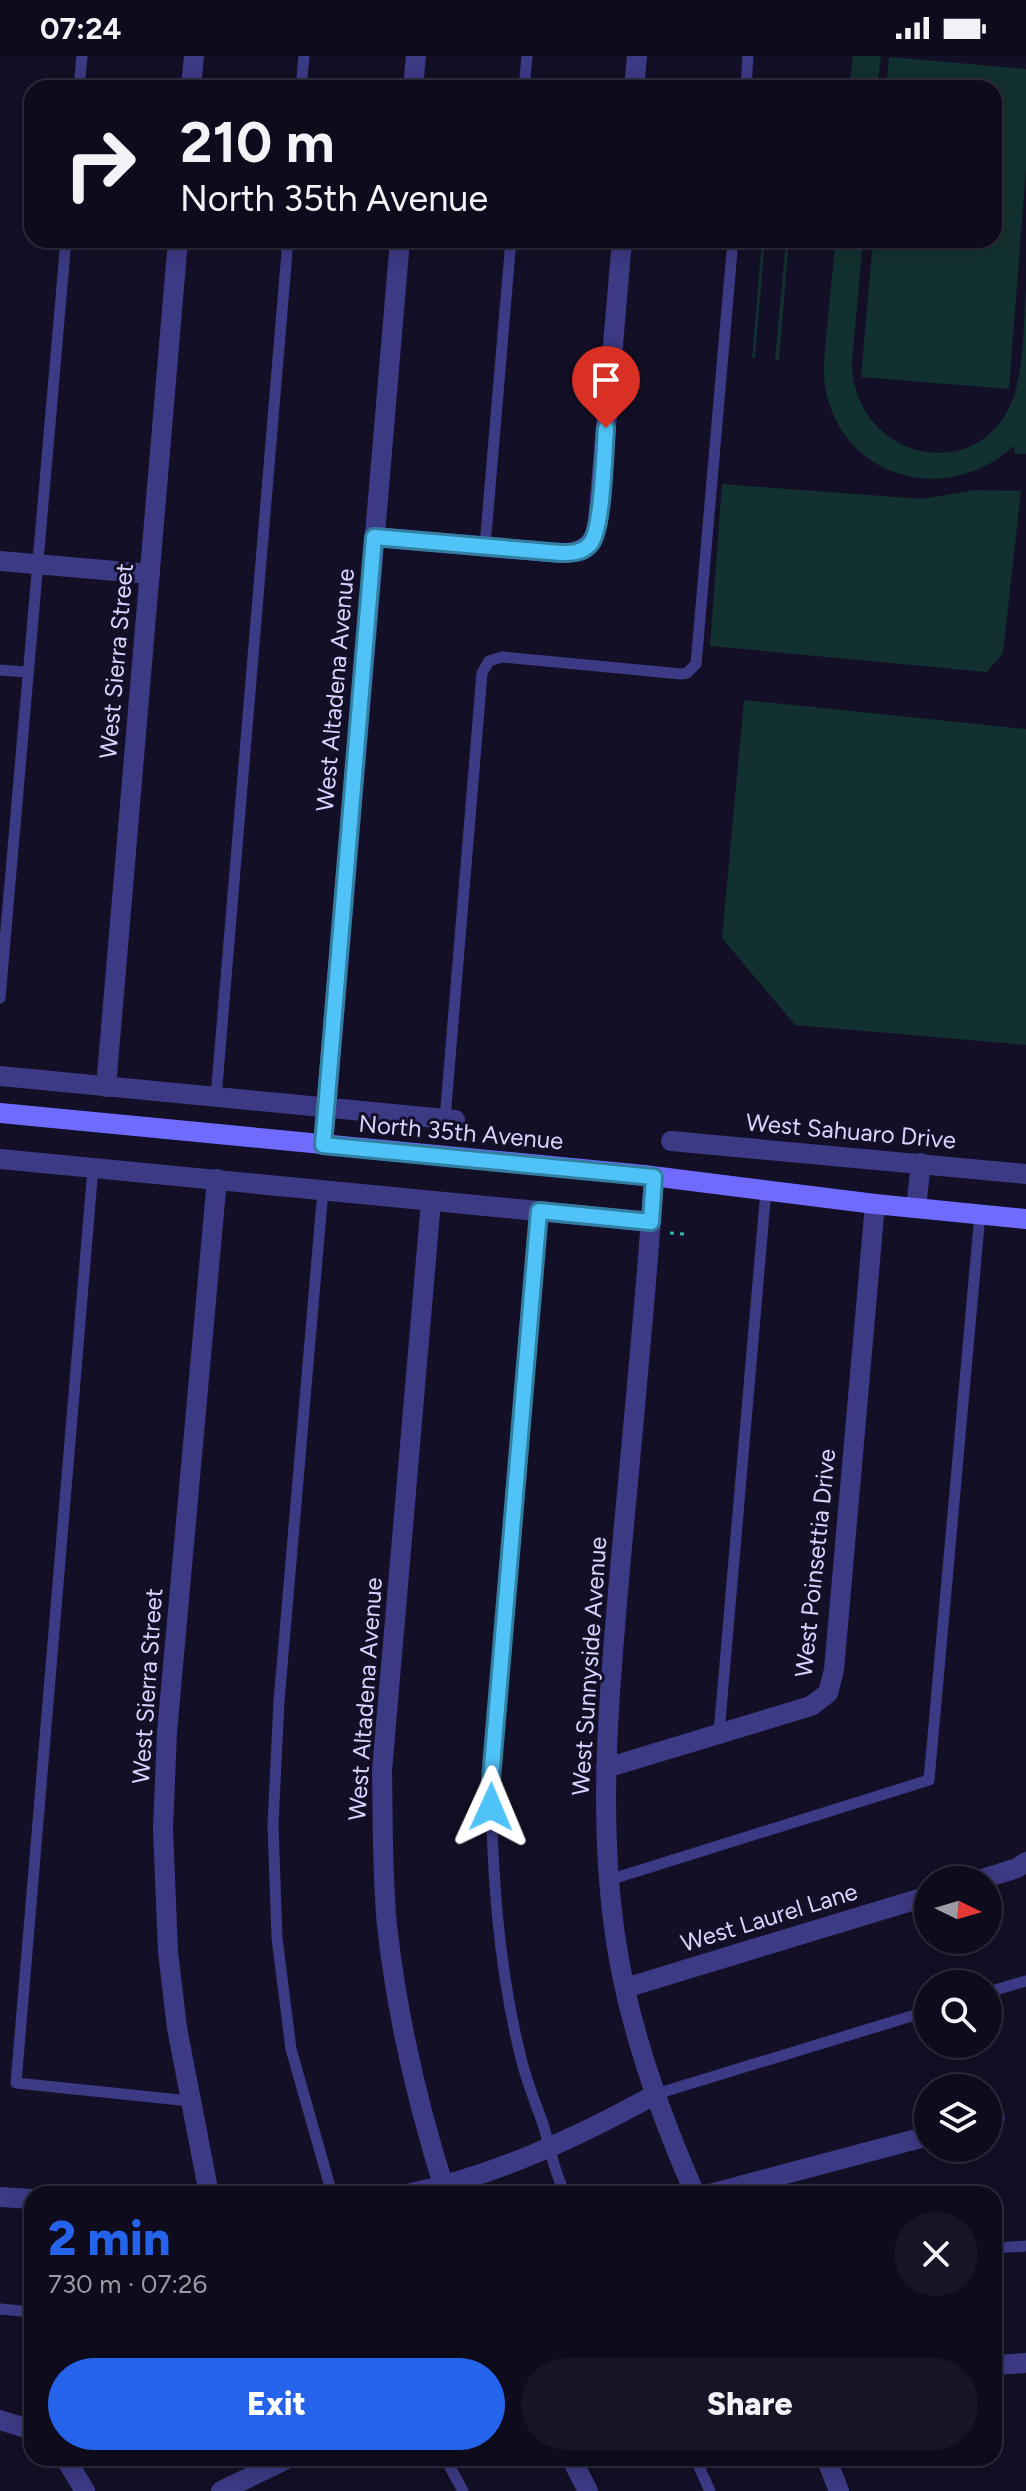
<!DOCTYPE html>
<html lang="en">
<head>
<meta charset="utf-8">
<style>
  :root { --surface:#0e0b1c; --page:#171425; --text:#f1f3f6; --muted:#9b9ba3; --line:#2e2b3b; --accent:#2563eb }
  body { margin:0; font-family:Figtree,sans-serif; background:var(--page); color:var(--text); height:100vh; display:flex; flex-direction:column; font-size:30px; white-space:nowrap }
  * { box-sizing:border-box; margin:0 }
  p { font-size:26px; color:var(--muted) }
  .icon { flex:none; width:44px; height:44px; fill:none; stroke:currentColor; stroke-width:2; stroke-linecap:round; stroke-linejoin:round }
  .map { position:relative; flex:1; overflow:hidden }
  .side { position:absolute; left:24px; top:2130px; width:978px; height:280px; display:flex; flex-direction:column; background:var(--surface); border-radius:24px; box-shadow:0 4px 20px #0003,0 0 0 2px var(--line) }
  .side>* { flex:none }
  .top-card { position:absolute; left:24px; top:24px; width:978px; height:168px; border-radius:24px; box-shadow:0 4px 20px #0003,0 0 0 2px var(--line); background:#0e0b1c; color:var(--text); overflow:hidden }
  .needle { width:52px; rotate:95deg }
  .controls { position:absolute; left:914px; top:1810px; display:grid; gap:16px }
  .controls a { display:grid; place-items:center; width:88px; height:88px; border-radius:50%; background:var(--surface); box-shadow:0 4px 20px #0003,0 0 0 2px var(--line); font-size:40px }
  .pin { position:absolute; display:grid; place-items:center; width:68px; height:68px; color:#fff; margin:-82px -34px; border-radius:50% 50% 50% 0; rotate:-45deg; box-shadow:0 0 8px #0007 }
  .pin .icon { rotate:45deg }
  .me { position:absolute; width:88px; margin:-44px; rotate:1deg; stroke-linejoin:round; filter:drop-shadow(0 0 6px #0008) }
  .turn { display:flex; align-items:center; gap:28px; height:168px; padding:0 24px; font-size:36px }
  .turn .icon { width:104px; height:104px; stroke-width:2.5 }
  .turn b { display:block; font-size:56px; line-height:68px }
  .round { display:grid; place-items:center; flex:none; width:84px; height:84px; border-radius:42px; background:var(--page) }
  .headline { display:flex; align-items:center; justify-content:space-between; height:136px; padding:0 24px }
  h1 { font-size:48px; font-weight:800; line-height:60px; color:var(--accent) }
  .action { display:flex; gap:16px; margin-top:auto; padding:16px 24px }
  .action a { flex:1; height:92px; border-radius:48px; background:var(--accent); color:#fff; font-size:32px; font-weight:800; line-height:92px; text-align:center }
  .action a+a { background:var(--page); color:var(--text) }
  .status { display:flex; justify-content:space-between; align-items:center; height:56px; padding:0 40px; background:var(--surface); direction:ltr }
  .status svg { height:22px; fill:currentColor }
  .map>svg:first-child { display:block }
  .green { fill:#12302f }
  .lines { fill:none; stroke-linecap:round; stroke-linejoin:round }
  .path { stroke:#2fb8b0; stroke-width:3; stroke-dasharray:4 6; stroke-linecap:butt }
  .lane { stroke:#3d3a85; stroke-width:11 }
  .street { stroke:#3d3a85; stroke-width:20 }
  .secondary { stroke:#6f6bff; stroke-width:20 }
  .route-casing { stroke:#337fa1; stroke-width:20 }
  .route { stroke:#4fc3f7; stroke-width:14 }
  .labels { text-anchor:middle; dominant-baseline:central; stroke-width:6; stroke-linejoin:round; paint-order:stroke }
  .street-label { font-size:24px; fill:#d9d4ff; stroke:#130f26 }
</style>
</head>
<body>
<div class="status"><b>07:24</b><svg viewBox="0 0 49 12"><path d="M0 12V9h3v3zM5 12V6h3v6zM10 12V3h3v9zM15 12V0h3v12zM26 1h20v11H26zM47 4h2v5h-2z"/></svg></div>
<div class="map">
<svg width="1026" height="2435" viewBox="0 0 1026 2435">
  <rect width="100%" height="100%" fill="#130f26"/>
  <!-- green -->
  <g class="green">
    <polygon points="853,0 881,0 877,32 849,32"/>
    <polygon points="889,1 1026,13 1026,113 1009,333 861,321 873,184 994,184 994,32 886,32"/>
    <polygon points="762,184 765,184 755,302 752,302"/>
    <polygon points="786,184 789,184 779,304 775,304"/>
    <path d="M835,184H863L852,306C853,398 967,431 1008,354C1025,322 1023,269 1026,233V398H1015L1014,390C947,451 842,424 825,331C822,311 826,289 827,269C830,241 833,213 835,184Z"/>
    <polygon points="722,428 922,443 976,434 1021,435 1003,597 987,616 710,590"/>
    <polygon points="744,644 1026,673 1026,989 795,969 722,882"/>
  </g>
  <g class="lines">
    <!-- path -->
    <polyline class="path" points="670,1177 685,1178"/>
    <!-- lane -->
    <g class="lane">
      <polyline points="79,32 82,0"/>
      <polyline points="301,32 304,0"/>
      <polyline points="524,32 527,0"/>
      <polyline points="746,32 748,0"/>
      <polyline points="485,490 511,184"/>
      <polyline points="0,614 27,616"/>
      <polyline points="0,942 66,184"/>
      <polyline points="216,1041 288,184"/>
      <polyline points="445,1063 482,617 489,605 502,601 681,618 687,617 696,608 733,184"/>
      <polyline points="93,1112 16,2027 190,2045"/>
      <polyline points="323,1134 279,1645 273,1769 277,1882 291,1993 332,2138"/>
      <path d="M539,1155L491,1723C492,1815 498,1908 520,1998C525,2022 535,2045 543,2068C550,2092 554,2115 565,2138"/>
      <polyline points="719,1677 766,1134"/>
      <polyline points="609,1824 929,1724 980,1158"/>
      <polyline points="988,1936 1026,1925"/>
      <polyline points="656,2038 928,1955"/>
      <polyline points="994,2192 1026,2190"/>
      <polyline points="0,2253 32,2256"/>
      <polyline points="445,2402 463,2435"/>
      <polyline points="695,2402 710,2435"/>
    </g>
    <!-- street -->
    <g class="street">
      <polyline points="191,32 194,0"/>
      <polyline points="413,32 416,0"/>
      <polyline points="634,32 637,0"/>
      <path d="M374,481L561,497C584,497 595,488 598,465L622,184"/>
      <polyline points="0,505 150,518"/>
      <polyline points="0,1020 455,1064"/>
      <polyline points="106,1031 178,184"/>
      <polyline points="671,1085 1026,1118"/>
      <polyline points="323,1089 400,184"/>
      <polyline points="0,1103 651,1166"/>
      <path d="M654,1121C645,1256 631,1390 619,1524C608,1653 596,1781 620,1909C635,1988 663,2065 695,2138"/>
      <path d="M431,1145L382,1715C383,1767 382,1818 387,1869C397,1961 418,2050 446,2138"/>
      <polyline points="916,1152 921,1107"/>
      <polyline points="606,1712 811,1650 828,1637 834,1614 875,1148"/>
      <polyline points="979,1824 1017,1812 1026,1806"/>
      <polyline points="625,1932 928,1840"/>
      <polyline points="988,2064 995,2062"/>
      <polyline points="209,2138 177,1972 168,1896 163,1773 167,1676 217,1123"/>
      <path d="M407,2138C495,2120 578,2081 656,2038"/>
      <polyline points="710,2138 928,2080"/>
      <polyline points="0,2141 32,2143"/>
      <polyline points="994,2309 1026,2307"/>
      <polyline points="0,2364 32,2374"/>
      <polyline points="65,2402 85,2435"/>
      <polyline points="571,2402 588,2435"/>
      <polyline points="826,2402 839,2435"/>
      <polyline points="221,2435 289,2402"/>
    </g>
    <!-- secondary -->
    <polyline class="secondary" points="0,1057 644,1119 875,1148 1026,1163"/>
  </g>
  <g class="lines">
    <defs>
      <path id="route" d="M491,1751V1723L539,1155L651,1166L654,1121L323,1089L374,481L561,497C572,497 582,497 590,488C603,474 604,395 606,372"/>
    </defs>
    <!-- route casing -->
    <use href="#route" class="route-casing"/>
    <!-- route -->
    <use href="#route" class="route"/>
  </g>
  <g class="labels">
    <!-- street labels -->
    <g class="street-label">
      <text transform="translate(116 605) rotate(-85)">West Sierra Street</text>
      <text transform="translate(335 634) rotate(-85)">West Altadena Avenue</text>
      <text transform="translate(851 1075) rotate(5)">West Sahuaro Drive</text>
      <text transform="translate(461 1076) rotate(5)">North 35th Avenue</text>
      <text transform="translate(815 1507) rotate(-84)">West Poinsettia Drive</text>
      <text transform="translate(589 1610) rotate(-86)">West Sunnyside Avenue</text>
      <text transform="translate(147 1630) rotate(-86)">West Sierra Street</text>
      <text transform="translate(365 1643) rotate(-86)">West Altadena Avenue</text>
      <text transform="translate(769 1861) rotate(-17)">West Laurel Lane</text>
    </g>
  </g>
</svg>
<div class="controls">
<a><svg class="needle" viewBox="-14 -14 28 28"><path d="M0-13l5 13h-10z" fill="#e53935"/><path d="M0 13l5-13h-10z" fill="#9b9ba3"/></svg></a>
<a><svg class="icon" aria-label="search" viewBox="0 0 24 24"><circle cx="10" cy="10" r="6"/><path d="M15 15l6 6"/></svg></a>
<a><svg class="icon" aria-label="layers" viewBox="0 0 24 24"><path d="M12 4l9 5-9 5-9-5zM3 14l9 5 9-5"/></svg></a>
</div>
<div class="pin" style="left:606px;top:372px;background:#d93025"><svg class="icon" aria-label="arrive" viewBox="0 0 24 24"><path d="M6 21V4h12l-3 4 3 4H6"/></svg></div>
<svg class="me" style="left:491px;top:1751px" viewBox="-20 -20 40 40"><path d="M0-17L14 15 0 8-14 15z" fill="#4fc3f7" stroke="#fff" stroke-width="4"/></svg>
<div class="top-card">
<div class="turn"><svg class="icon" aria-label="right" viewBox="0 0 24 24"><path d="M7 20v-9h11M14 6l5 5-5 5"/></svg><div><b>210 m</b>North 35th Avenue</div></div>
</div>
<section class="side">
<div class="headline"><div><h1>2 min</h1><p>730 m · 07:26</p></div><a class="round"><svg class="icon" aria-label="close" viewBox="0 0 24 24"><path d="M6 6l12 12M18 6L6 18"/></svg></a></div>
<div class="action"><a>Exit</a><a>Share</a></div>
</section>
</div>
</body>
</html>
